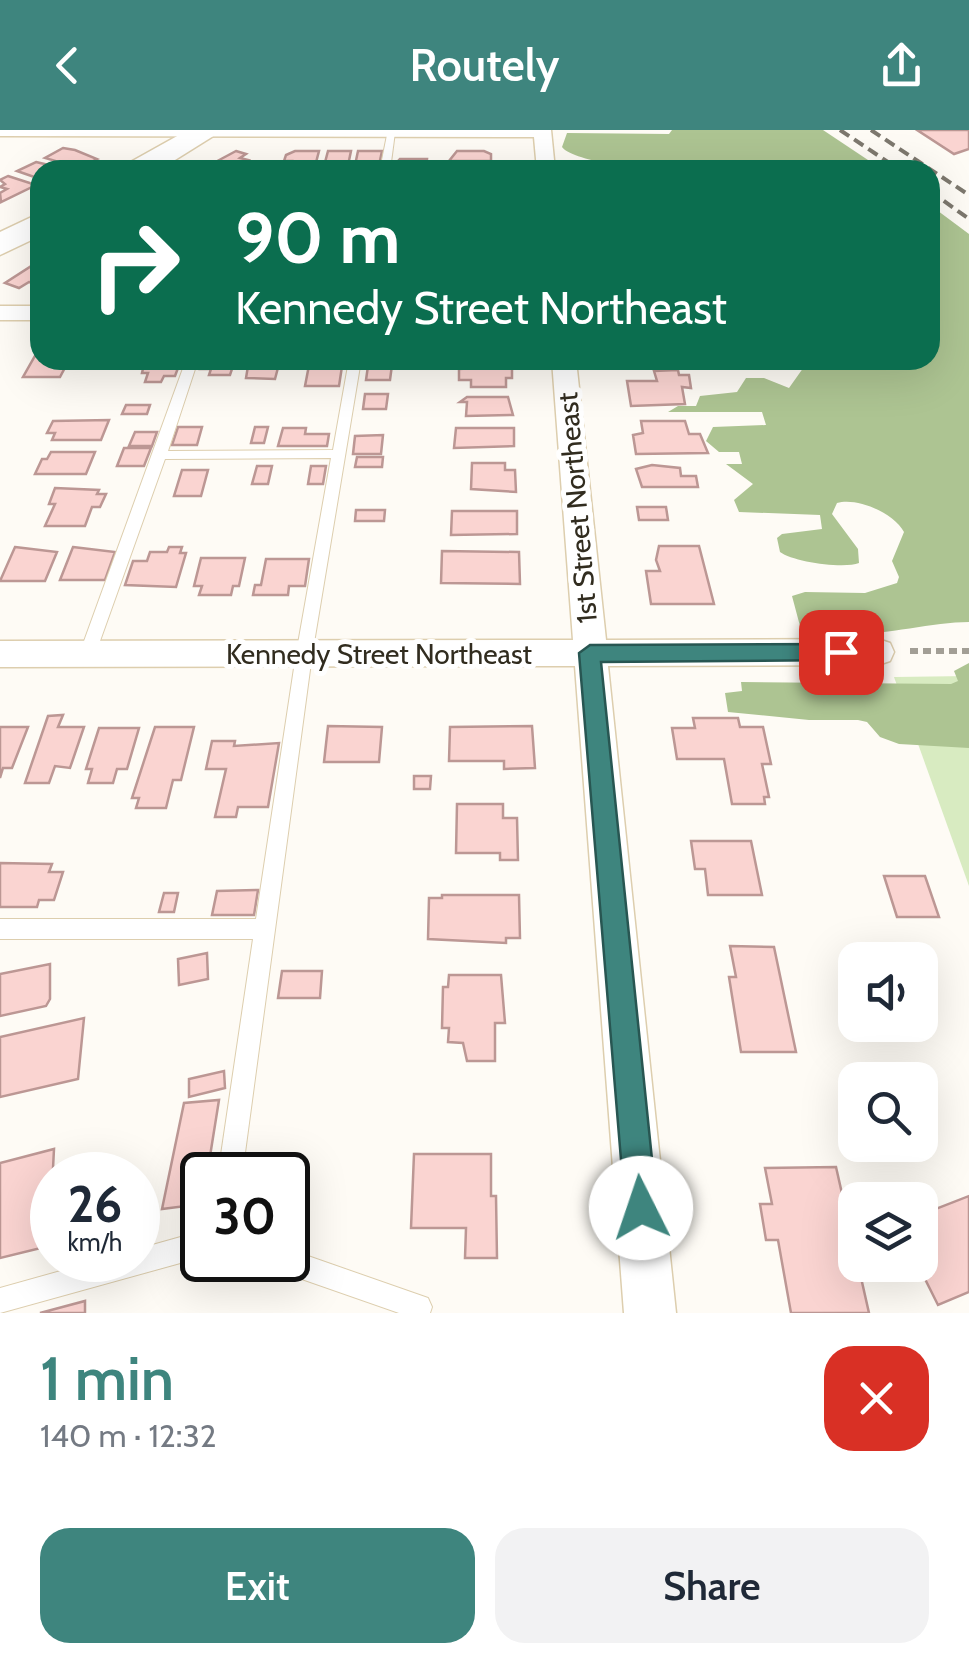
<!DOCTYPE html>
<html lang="en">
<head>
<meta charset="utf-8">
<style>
  :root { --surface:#fff; --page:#f2f2f3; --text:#1f2937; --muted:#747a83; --accent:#3e857e }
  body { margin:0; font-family:Cabin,sans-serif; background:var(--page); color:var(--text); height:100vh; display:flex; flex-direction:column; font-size:38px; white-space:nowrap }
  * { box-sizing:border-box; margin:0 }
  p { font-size:32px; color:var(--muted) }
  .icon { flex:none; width:55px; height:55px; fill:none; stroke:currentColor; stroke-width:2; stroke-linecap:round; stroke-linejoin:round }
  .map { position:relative; height:1183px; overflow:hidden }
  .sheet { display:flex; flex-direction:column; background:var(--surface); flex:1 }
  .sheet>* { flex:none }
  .banner { position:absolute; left:30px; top:30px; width:910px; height:210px; border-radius:30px; box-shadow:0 10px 40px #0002; background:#0b6e4f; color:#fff; overflow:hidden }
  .controls { position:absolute; left:838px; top:812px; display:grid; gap:20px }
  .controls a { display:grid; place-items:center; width:100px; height:100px; border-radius:20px; background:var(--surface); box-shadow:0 10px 40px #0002; font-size:50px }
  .speed { position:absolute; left:30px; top:1022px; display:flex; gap:20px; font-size:50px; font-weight:700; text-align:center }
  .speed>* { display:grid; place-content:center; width:130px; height:130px; border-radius:50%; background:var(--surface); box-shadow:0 10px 40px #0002; line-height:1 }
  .speed small { font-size:25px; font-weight:400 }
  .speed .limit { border:5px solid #111; border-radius:15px; background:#fff; color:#111 }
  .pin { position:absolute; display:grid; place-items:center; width:85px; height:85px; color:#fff; margin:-42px; border-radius:20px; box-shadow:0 5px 15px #0006 }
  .me { position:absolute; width:110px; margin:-55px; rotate:356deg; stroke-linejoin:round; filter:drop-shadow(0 0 8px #0008) }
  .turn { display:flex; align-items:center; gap:35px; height:210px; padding:0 40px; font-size:45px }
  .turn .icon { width:130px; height:130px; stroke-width:2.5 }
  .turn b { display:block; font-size:70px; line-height:85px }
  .round { display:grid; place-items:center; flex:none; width:105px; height:105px; border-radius:30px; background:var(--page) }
  .head { display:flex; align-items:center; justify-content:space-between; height:170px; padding:0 40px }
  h1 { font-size:60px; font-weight:600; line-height:75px; color:var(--accent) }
  .primary-button { display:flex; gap:20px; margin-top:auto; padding:20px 40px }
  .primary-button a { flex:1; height:115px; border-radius:30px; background:var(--accent); color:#fff; font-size:40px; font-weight:600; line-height:115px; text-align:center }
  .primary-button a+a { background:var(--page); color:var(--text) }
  header { display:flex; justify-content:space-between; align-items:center; height:130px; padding:0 40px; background:var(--accent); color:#fff; font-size:45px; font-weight:600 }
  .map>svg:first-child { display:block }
  .green { fill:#d8ebc1 }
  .forest { fill:#adc492 }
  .building { fill:#fad4d1; stroke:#bc9794; stroke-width:2.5 }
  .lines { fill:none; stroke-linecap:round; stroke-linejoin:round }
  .service-casing { stroke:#ddceae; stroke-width:2 }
  .minor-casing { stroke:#ddceae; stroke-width:3 }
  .primary-casing { stroke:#ddceae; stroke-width:3 }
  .path { stroke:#a29e95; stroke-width:6; stroke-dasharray:8 5; stroke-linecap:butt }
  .service { fill:#fff; fill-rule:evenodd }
  .minor { fill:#fff; fill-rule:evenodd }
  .primary { fill:#fff; fill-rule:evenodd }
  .rail { stroke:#7d786e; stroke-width:4; stroke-dasharray:11 6; stroke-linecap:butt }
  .route { fill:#3e857e; stroke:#285652; stroke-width:2.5 }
  .labels { text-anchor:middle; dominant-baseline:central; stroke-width:10; stroke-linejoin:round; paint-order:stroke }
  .street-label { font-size:28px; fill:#312c1f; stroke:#fff }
</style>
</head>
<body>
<header><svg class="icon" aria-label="back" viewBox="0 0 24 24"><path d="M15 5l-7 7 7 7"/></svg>Routely<svg class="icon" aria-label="share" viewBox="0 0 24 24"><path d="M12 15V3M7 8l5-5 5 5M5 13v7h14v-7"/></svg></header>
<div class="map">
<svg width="969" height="1183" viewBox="0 0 969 1183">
  <rect width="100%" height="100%" fill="#fefbf5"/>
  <!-- green -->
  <polygon class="green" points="969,546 969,756 894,547"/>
  <!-- forest -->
  <g class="forest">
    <path d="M672,0H823L883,40H696L678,33L677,40C654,40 574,33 562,17L567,3L669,4Z"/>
    <path d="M930,75L969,104V492C918,492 847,518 800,496L792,466L805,462L865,463L897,453L899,447L892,431L904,402C894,383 857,367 837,373L832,384L858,419L859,433C844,439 793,432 780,422L777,408L782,404L822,399L820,385L739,382L734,370L753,354L726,334H742L739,322H719L706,311L713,297L766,295L762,282H668L678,276H696L700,266L737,262L746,248H764L789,258L806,234L801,230H930Z"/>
    <polygon points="969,533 969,618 899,614 880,607 867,592 858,590 809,590 728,582 725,563 742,561 741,552 951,554 958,551 954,541"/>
  </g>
  <!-- building -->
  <g class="building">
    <polygon points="917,0 969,0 969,19 954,24"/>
    <polygon points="63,18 75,20 97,29 79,38 45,28"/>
    <polygon points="236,21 246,24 240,28 248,30 231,40 210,35"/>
    <polygon points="295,21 319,21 314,40 280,40 282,34 291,34 292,31 284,31 286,25"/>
    <polygon points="328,21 351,21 347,40 323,40"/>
    <polygon points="358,21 382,21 378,40 354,40"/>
    <polygon points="457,21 484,21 491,24 491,31 449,31"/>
    <polygon points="400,29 427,29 426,37 392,37"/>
    <polygon points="36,32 53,36 62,40 40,40 40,49 17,41"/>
    <polygon points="8,46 36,55 1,72 0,63 7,59 0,57 5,54 0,50"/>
    <polygon points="36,133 40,135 40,153 29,152 19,158 5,153"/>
    <polygon points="40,217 40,230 69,230 60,247 23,247"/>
    <polygon points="145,230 181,230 175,246 164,246 161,252 145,252 148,243 142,243"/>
    <polygon points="203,230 235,230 230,245 209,245 211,239 200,239"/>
    <polygon points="249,230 280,230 275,249 246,248"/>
    <polygon points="310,230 343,230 339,256 305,256"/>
    <polygon points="392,235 390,250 366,250 368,236"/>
    <polygon points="512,236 512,248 506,248 506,257 471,257 471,250 459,250 459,239"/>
    <polygon points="678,240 679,245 689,245 691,258 682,257 685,274 631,276 627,251 657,251 654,241"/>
    <polygon points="365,264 388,264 386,279 363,279"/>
    <polygon points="508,267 513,285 466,286 467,272 460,272 467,267"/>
    <polygon points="126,275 150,275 147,284 122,284"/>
    <polygon points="109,290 101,310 52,310 55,303 47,303 53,291"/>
    <polygon points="641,291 685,291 689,304 700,304 708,323 636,324 633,305 643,303"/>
    <polygon points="178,297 202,297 197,315 172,315"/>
    <polygon points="255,297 268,297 264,313 251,313"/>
    <polygon points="283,298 306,298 305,304 329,304 327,316 278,316"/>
    <polygon points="456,298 514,298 514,316 454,318"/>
    <polygon points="135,302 157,302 152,316 129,316"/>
    <polygon points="383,305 381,324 353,324 355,306"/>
    <polygon points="124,318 151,318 144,336 117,336"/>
    <polygon points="51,322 95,322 86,344 35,344 42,329 47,329"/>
    <polygon points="357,327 383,327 382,337 355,337"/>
    <polygon points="472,333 505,333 505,340 515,340 516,362 471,359"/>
    <polygon points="652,335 680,338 681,346 696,346 698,357 642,357 636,339"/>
    <polygon points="257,336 272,336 268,354 252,354"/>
    <polygon points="311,336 326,336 323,354 308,354"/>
    <polygon points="182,340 208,340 201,366 174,366"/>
    <polygon points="55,358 99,360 97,364 106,364 100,377 92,377 85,396 45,396 55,374 49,374"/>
    <polygon points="637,377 666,377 668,390 639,390"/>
    <polygon points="356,380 385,380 384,391 355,391"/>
    <polygon points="452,381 517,381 517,404 451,405"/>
    <polygon points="659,416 699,416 714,474 651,474 646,441 660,441 656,430"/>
    <polygon points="15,417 57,422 45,451 0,451"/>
    <polygon points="73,417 115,422 105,450 60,450"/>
    <polygon points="169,417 182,417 180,423 186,423 176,457 125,455 133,431 147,431 150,422 167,422"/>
    <polygon points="442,421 519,422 520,454 441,453"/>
    <polygon points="201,428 245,428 239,456 233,456 231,465 199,465 202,456 194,456"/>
    <polygon points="266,429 309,429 305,456 289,456 288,465 253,465 255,455 261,455"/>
    <polygon points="63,585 58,597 84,597 70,638 55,636 49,653 25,653 48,586"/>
    <polygon points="693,588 738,588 740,597 763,597 771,634 762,634 769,667 764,667 765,674 732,674 724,629 677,629 672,598 695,598"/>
    <polygon points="328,596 382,597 379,632 324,632"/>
    <polygon points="532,596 535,638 504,639 504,631 449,631 450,597"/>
    <polygon points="0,597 28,597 12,638 3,638 0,648"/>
    <polygon points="155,597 194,597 181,650 173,650 166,678 136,678 139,668 132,668"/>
    <polygon points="99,598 139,598 127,639 117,639 113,653 88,653 92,639 86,639"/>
    <polygon points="212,611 235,611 234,616 279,613 268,677 238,677 236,687 215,687 226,639 206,639"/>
    <polygon points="414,646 431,646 430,659 414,659"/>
    <polygon points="457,674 503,674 503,688 517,688 518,730 500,730 500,723 456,723"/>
    <polygon points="691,711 751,711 762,765 708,765 705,739 695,739"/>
    <polygon points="0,733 52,734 49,742 63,742 54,770 39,770 37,777 0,777"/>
    <polygon points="884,746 925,746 939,787 897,787"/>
    <polygon points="258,760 254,785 212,785 217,761"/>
    <polygon points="164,763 178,763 174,782 159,782"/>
    <polygon points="442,765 519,765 520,808 506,808 506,813 428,809 429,768 442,768"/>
    <polygon points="730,816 774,817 796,922 741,922 729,847 736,847"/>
    <polygon points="207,823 208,849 179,855 178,829"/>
    <polygon points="50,834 50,869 46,876 0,886 0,844"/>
    <polygon points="282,841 322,841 320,868 278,868"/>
    <polygon points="449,845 501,845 505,893 495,893 495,931 467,931 463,913 448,912 449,898 442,898 443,857 448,857"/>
    <polygon points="84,888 78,949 0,967 0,907"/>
    <polygon points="224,941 225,958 189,967 189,949"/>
    <polygon points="219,970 207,1045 202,1045 202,1074 162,1079 184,973"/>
    <polygon points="54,1019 49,1116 0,1128 0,1033"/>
    <polygon points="414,1024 491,1024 491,1066 496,1066 497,1128 465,1128 466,1098 411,1098"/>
    <polygon points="836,1037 869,1183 791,1183 778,1110 766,1110 760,1074 772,1074 765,1038"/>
    <polygon points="969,1066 969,1162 938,1175 918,1135 920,1085"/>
    <polygon points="85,1171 85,1183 40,1183"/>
  </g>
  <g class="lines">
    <defs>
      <g id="service">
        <polygon points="388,0 395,2 390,40 380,40"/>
        <polygon points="186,230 198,230 168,321 333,320 349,230 361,230 312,525 242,1045 218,1045 253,809 0,809 0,789 256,789 296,525 331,328 165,329 95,525 87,532 79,525"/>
        <polygon points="202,1101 202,1127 0,1183 0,1158 100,1130 138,1130 138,1119"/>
        <polygon points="288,1119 428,1168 432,1177 430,1183 399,1183 273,1139 269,1130 288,1130"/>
      </g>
      <g id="minor">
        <polygon points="0,0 551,0 555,40 537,40 534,7 0,6"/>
        <rect x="0" y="176" width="40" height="14"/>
        <polygon points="552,230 576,230 606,510 878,509 890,513 894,522 890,531 878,535 608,536 676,1183 624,1183 575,536 0,537 0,511 573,510"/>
      </g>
      <g id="primary">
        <polygon points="188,0 223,0 159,40 122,40 127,34"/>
        <polygon points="40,83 40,106 0,125 0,102"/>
      </g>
    </defs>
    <!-- service casing -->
    <use href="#service" class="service-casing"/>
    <!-- minor casing -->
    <use href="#minor" class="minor-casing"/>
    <!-- primary casing -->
    <use href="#primary" class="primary-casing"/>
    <!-- path -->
    <polyline class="path" points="910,521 969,521"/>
    <!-- service -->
    <use href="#service" class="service"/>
    <!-- minor -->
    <use href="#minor" class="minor"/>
    <!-- primary -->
    <use href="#primary" class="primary"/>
    <!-- rail -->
    <g class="rail">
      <polyline points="840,0 900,40"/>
      <polyline points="871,0 969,65"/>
      <polyline points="930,61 969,89"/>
    </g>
  </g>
  <!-- route -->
  <polygon class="route" points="841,514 852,522 841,530 601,532 657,1078 652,1090 641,1094 630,1090 625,1078 579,523 590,515"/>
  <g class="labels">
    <!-- street labels -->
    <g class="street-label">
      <text transform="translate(577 378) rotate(-95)">1st Street Northeast</text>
      <text x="379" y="524">Kennedy Street Northeast</text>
    </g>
  </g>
</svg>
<div class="controls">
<a><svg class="icon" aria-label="sound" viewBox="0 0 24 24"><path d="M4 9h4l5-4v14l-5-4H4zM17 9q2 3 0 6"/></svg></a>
<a><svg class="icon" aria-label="search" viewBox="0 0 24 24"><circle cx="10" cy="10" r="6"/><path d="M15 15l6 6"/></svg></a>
<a><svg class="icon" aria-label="layers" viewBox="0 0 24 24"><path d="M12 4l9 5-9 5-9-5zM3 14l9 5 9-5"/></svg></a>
</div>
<div class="speed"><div>26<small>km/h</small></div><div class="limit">30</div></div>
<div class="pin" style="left:841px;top:522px;background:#d93025"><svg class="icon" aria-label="arrive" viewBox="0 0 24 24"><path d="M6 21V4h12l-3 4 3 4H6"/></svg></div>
<svg class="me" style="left:641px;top:1078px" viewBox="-20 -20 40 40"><circle r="19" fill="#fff"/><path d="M0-13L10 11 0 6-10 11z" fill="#3e857e"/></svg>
<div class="banner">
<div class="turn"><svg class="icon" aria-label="right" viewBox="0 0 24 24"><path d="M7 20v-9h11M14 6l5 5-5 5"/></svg><div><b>90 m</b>Kennedy Street Northeast</div></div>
</div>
</div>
<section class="sheet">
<div class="head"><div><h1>1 min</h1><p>140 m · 12:32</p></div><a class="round" style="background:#d93025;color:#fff"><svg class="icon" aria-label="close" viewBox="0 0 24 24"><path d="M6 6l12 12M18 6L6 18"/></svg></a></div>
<div class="primary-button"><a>Exit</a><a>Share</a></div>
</section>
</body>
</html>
